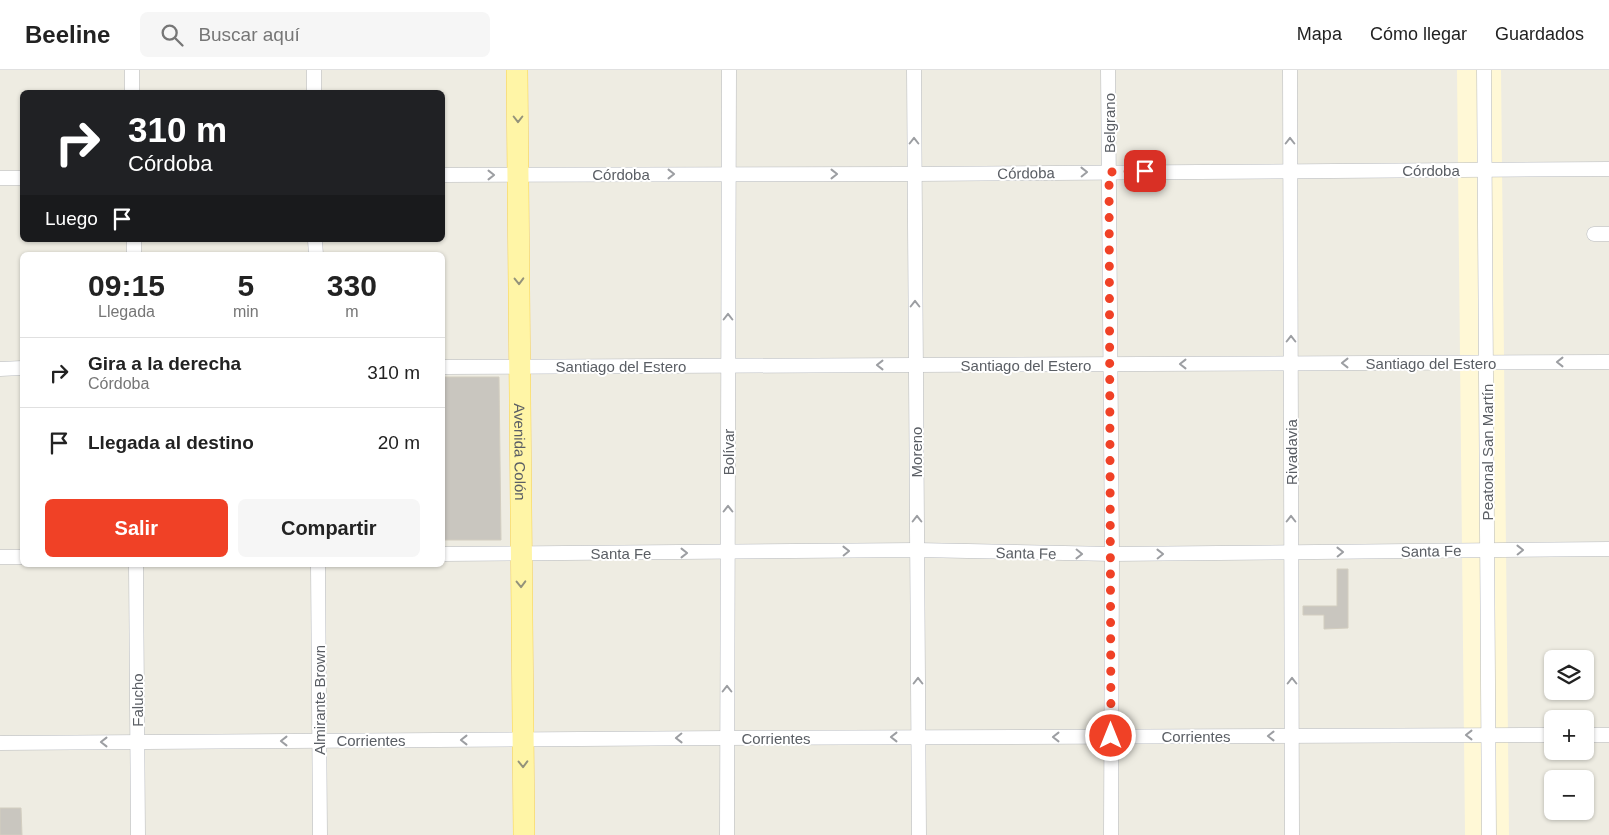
<!DOCTYPE html>
<html lang="es">
<head>
<meta charset="utf-8">
<style>
  :root { --surface:#fff; --page:#f6f6f6; --text:#222; --muted:#767676; --line:#e0e0e0; --accent:#f04126 }
  body { margin:0; font-family:Arial,sans-serif; background:var(--page); color:var(--text); height:100vh; display:flex; flex-direction:column; font-size:19px; white-space:nowrap }
  * { box-sizing:border-box; margin:0 }
  p { font-size:16px; color:var(--muted) }
  .icon { flex:none; width:28px; height:28px; fill:none; stroke:currentColor; stroke-width:2; stroke-linecap:round; stroke-linejoin:round }
  .map { position:relative; flex:1; overflow:hidden }
  .side { position:absolute; left:20px; top:182px; width:425px; height:315px; display:flex; flex-direction:column; background:var(--surface); border-radius:8px; box-shadow:0 1px 4px #0004 }
  .side>* { flex:none }
  .top-card { position:absolute; left:20px; top:20px; width:425px; height:152px; border-radius:8px; box-shadow:0 1px 4px #0004; background:#202124; color:#fff; overflow:hidden }
  .buttons { position:absolute; left:1544px; top:580px; display:grid; gap:10px }
  .buttons a { display:grid; place-items:center; width:50px; height:50px; border-radius:8px; background:var(--surface); box-shadow:0 1px 4px #0004; font-size:25px }
  .pin { position:absolute; display:grid; place-items:center; width:42px; height:42px; color:#fff; margin:-21px; border-radius:10px; box-shadow:0 2px 8px #0006 }
  .me { position:absolute; width:55px; margin:-28px; rotate:0deg; stroke-linejoin:round; filter:drop-shadow(0 0 4px #0008) }
  .turn { display:flex; align-items:center; gap:18px; height:105px; padding:0 25px; font-size:22px }
  .turn .icon { width:65px; height:65px; stroke-width:2.5 }
  .turn b { display:block; font-size:35px; line-height:42px }
  .then { display:flex; align-items:center; height:48px; padding:0 25px; background:#0003; gap:10px; font-size:19px }
  .eta { display:flex; justify-content:space-evenly; align-items:center; height:85px; text-align:center }
  .eta b { font-size:30px; font-weight:600; line-height:35px }
  .primary-button { display:flex; gap:10px; margin-top:auto; padding:10px 25px }
  .primary-button a { flex:1; height:58px; border-radius:8px; background:var(--accent); color:#fff; font-size:20px; font-weight:600; line-height:58px; text-align:center }
  .primary-button a+a { background:var(--page); color:var(--text) }
  ul { padding:0; list-style:none }
  li { display:flex; align-items:center; gap:15px; height:70px; padding:0 25px; border-top:1px solid var(--line) }
  li div { flex:1 }
  li b { display:block; font-size:19px }
  li em { font-style:normal }
  header { display:flex; align-items:center; gap:30px; box-sizing:border-box; height:70px; padding:0 25px; background:var(--surface); border-bottom:1px solid var(--line) }
  header strong { font-size:24px }
  nav { display:flex; gap:28px; margin-inline-start:auto; font-size:18px }
  .search { width:350px; height:45px; background:var(--page); display:flex; align-items:center; gap:12px; box-sizing:border-box; padding:0 18px; border-radius:8px; color:var(--muted); font-size:19px }
  .map>svg:first-child { display:block }
  .commercial { fill:#fff8d6 }
  .building { fill:#c9c6bf; stroke:#d3cec0 }
  .lines { fill:none; stroke-linecap:round; stroke-linejoin:round }
  .street-casing { stroke:#b7babf; stroke-width:15 }
  .primary-casing { stroke:#f7d152; stroke-width:22 }
  .street { stroke:#fff; stroke-width:14 }
  .primary { stroke:#fff5a6; stroke-width:21 }
  .oneway { stroke:#94937b }
  .oneway2 { stroke:#9c9ea2 }
  .route { stroke:#f04126; stroke-width:9; stroke-dasharray:0 16.2 }
  .labels { text-anchor:middle; dominant-baseline:central; stroke-width:4; stroke-linejoin:round; paint-order:stroke }
  .street-label { font-size:15px; fill:#5a5e64; stroke:#fff }
</style>
</head>
<body>
<header>
<strong>Beeline</strong>
<div class="search"><svg class="icon" aria-label="search" viewBox="0 0 24 24"><circle cx="10" cy="10" r="6"/><path d="M15 15l6 6"/></svg>Buscar aquí</div>
<nav><a>Mapa</a><a>Cómo llegar</a><a>Guardados</a></nav>
</header>
<div class="map">
<svg width="1609" height="765" viewBox="0 0 1609 765">
  <rect width="100%" height="100%" fill="#eeece2"/>
  <!-- commercial -->
  <polygon class="commercial" points="1457,0 1501,0 1509,765 1465,765"/>
  <!-- building -->
  <g class="building">
    <polygon points="442,307 499,307 501,470 442,470"/>
    <polygon points="1337,499 1348,499 1348,558 1324,559 1324,545 1303,545 1303,536 1337,536"/>
    <polygon points="0,738 21,738 22,765 0,765"/>
  </g>
  <g class="lines">
    <defs>
      <g id="street">
        <polyline points="132,0 132,22"/>
        <polyline points="314,0 314,22"/>
        <polyline points="914,0 919,765"/>
        <polyline points="1108,0 1112,484 1111,765"/>
        <polyline points="1290,0 1292,765"/>
        <polyline points="1484,0 1489,765"/>
        <polyline points="442,105 914,104 1609,99"/>
        <polyline points="0,108 22,108"/>
        <polyline points="1594,164 1609,164"/>
        <polyline points="134,170 134,185"/>
        <polyline points="315,170 316,185"/>
        <polyline points="442,297 1609,292"/>
        <polyline points="0,299 22,298"/>
        <polyline points="442,484 917,480 1112,484 1609,479"/>
        <polyline points="0,487 22,487"/>
        <polyline points="136,495 138,765"/>
        <polyline points="318,495 320,765"/>
        <polyline points="1585,665 1609,665"/>
        <polyline points="0,673 727,668 1552,665"/>
        <polyline points="727,765 729,0"/>
      </g>
      <g id="primary">
        <path id="s1" d="M517,0L524,765"/>
      </g>
    </defs>
    <!-- street casing -->
    <use href="#street" class="street-casing"/>
    <!-- primary casing -->
    <use href="#primary" class="primary-casing"/>
    <!-- street -->
    <use href="#street" class="street"/>
    <!-- primary -->
    <use href="#primary" class="primary"/>
  </g>
  <!-- one-way arrows -->
  <defs><path id="oneway-chevron" d="M-2-3.5L2.5 0L-2 3.5" fill="none" stroke-width="1.6" stroke-linecap="round" stroke-linejoin="round" transform="scale(1.25)"/></defs>
  <g class="oneway">
    <use href="#oneway-chevron" transform="translate(518 49) rotate(90)"/>
    <use href="#oneway-chevron" transform="translate(519 211) rotate(89)"/>
    <use href="#oneway-chevron" transform="translate(521 514) rotate(89)"/>
    <use href="#oneway-chevron" transform="translate(523 694) rotate(89)"/>
  </g>
  <g class="oneway2">
    <use href="#oneway-chevron" transform="translate(914 71) rotate(-90)"/>
    <use href="#oneway-chevron" transform="translate(1290 71) rotate(-90)"/>
    <use href="#oneway-chevron" transform="translate(1084 102) rotate(-1)"/>
    <use href="#oneway-chevron" transform="translate(671 104)"/>
    <use href="#oneway-chevron" transform="translate(834 104)"/>
    <use href="#oneway-chevron" transform="translate(491 105)"/>
    <use href="#oneway-chevron" transform="translate(915 234) rotate(-90)"/>
    <use href="#oneway-chevron" transform="translate(728 247) rotate(-90)"/>
    <use href="#oneway-chevron" transform="translate(1291 269) rotate(-90)"/>
    <use href="#oneway-chevron" transform="translate(1560 292) rotate(180)"/>
    <use href="#oneway-chevron" transform="translate(1345 293) rotate(180)"/>
    <use href="#oneway-chevron" transform="translate(1183 294) rotate(180)"/>
    <use href="#oneway-chevron" transform="translate(880 295) rotate(180)"/>
    <use href="#oneway-chevron" transform="translate(728 439) rotate(-90)"/>
    <use href="#oneway-chevron" transform="translate(917 449) rotate(-90)"/>
    <use href="#oneway-chevron" transform="translate(1291 449) rotate(-90)"/>
    <use href="#oneway-chevron" transform="translate(1520 480) rotate(-1)"/>
    <use href="#oneway-chevron" transform="translate(846 481) rotate(-1)"/>
    <use href="#oneway-chevron" transform="translate(1340 482) rotate(-1)"/>
    <use href="#oneway-chevron" transform="translate(684 483)"/>
    <use href="#oneway-chevron" transform="translate(1079 484) rotate(1)"/>
    <use href="#oneway-chevron" transform="translate(1160 484) rotate(-1)"/>
    <use href="#oneway-chevron" transform="translate(918 611) rotate(-90)"/>
    <use href="#oneway-chevron" transform="translate(1292 611) rotate(-90)"/>
    <use href="#oneway-chevron" transform="translate(727 619) rotate(-90)"/>
    <use href="#oneway-chevron" transform="translate(1469 665) rotate(180)"/>
    <use href="#oneway-chevron" transform="translate(1271 666) rotate(180)"/>
    <use href="#oneway-chevron" transform="translate(894 667) rotate(180)"/>
    <use href="#oneway-chevron" transform="translate(1056 667) rotate(180)"/>
    <use href="#oneway-chevron" transform="translate(679 668) rotate(179)"/>
    <use href="#oneway-chevron" transform="translate(464 670) rotate(180)"/>
    <use href="#oneway-chevron" transform="translate(284 671) rotate(180)"/>
    <use href="#oneway-chevron" transform="translate(104 672) rotate(180)"/>
  </g>
  <g class="lines">
    <!-- route -->
    <polyline class="route" points="1111,666 1109,102 1145,101"/>
  </g>
  <g class="labels">
    <!-- street labels -->
    <g class="street-label">
      <text transform="translate(1109 53) rotate(-90)">Belgrano</text>
      <text x="1431" y="100">Córdoba</text>
      <text transform="translate(1026 103) rotate(-1)">Córdoba</text>
      <text x="621" y="104">Córdoba</text>
      <text x="1431" y="293">Santiago del Estero</text>
      <text x="1026" y="295">Santiago del Estero</text>
      <text x="621" y="296">Santiago del Estero</text>
      <text transform="translate(728 382) rotate(-90)">Bolívar</text>
      <text transform="translate(916 382) rotate(-90)">Moreno</text>
      <text transform="translate(1291 382) rotate(-90)">Rivadavia</text>
      <text transform="translate(1487 382) rotate(-90)">Peatonal San Martín</text>
      <text stroke="none"><textPath href="#s1" startOffset="382">Avenida Colón</textPath></text>
      <text transform="translate(1431 481) rotate(-1)">Santa Fe</text>
      <text x="621" y="483">Santa Fe</text>
      <text transform="translate(1026 483) rotate(1)">Santa Fe</text>
      <text transform="translate(137 630) rotate(-90)">Falucho</text>
      <text transform="translate(319 630) rotate(-90)">Almirante Brown</text>
      <text x="1196" y="666">Corrientes</text>
      <text x="776" y="668">Corrientes</text>
      <text x="371" y="670">Corrientes</text>
    </g>
  </g>
</svg>
<div class="buttons">
<a><svg class="icon" aria-label="layers" viewBox="0 0 24 24"><path d="M12 4l9 5-9 5-9-5zM3 14l9 5 9-5"/></svg></a>
<a>+</a>
<a>−</a>
</div>
<div class="pin" style="left:1145px;top:101px;background:#d93025"><svg class="icon" aria-label="arrive" viewBox="0 0 24 24"><path d="M6 21V4h12l-3 4 3 4H6"/></svg></div>
<svg class="me" style="left:1111px;top:666px" viewBox="-20 -20 40 40"><circle r="17" fill="#f04126" stroke="#fff" stroke-width="3"/><path d="M0-11L8 9 0 5-8 9z" fill="#fff"/></svg>
<div class="top-card">
<div class="turn"><svg class="icon" aria-label="right" viewBox="0 0 24 24"><path d="M7 20v-9h11M14 6l5 5-5 5"/></svg><div><b>310 m</b>Córdoba</div></div>
<div class="then">Luego<svg class="icon" aria-label="arrive" viewBox="0 0 24 24"><path d="M6 21V4h12l-3 4 3 4H6"/></svg></div>
</div>
<section class="side">
<div class="eta">
<div><b>09:15</b><p>Llegada</p></div>
<div><b>5</b><p>min</p></div>
<div><b>330</b><p>m</p></div>
</div>
<ul>
<li><svg class="icon" aria-label="right" viewBox="0 0 24 24"><path d="M7 20v-9h11M14 6l5 5-5 5"/></svg><div><b>Gira a la derecha</b><p>Córdoba</p></div><em>310 m</em></li>
<li><svg class="icon" aria-label="arrive" viewBox="0 0 24 24"><path d="M6 21V4h12l-3 4 3 4H6"/></svg><div><b>Llegada al destino</b></div><em>20 m</em></li>
</ul>
<div class="primary-button"><a>Salir</a><a>Compartir</a></div>
</section>
</div>
</body>
</html>
